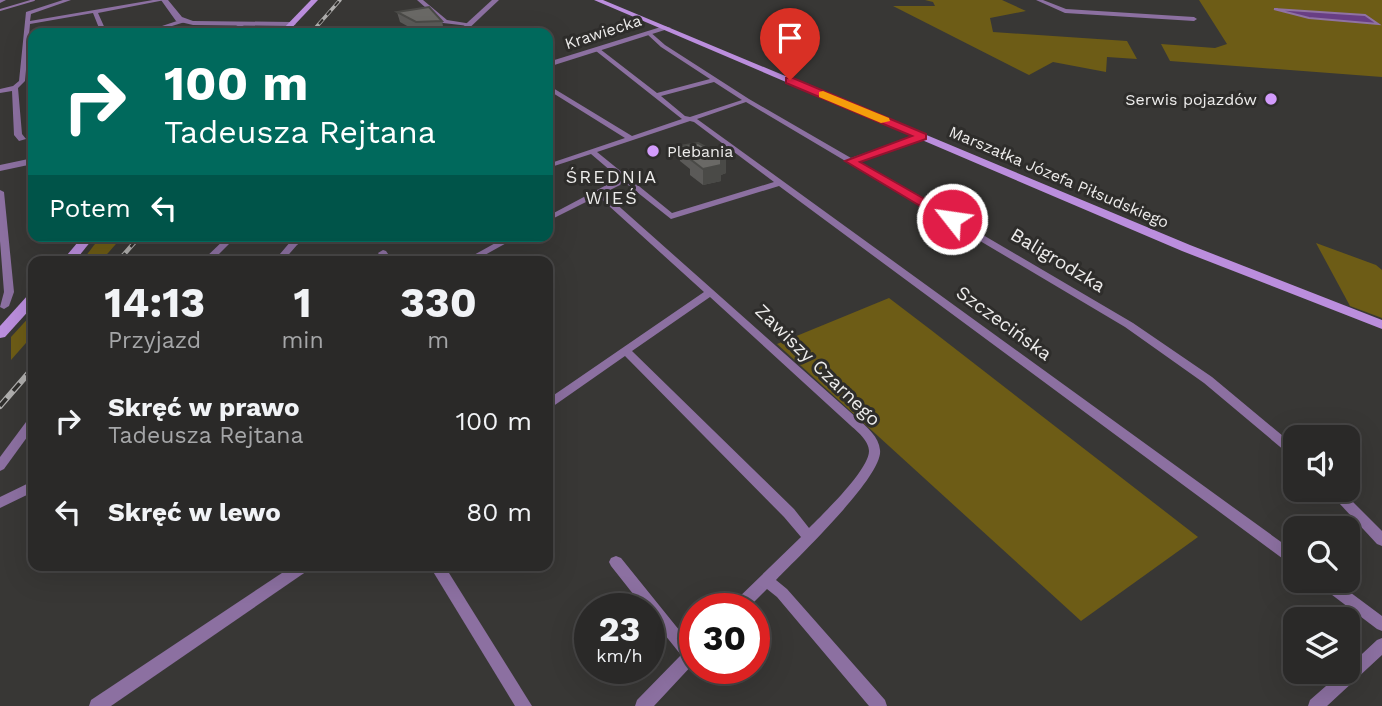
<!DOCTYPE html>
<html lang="pl">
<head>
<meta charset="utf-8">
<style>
  :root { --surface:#2a2928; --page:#323130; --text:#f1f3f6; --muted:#a5a6a8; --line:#464545 }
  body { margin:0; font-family:"Work Sans",sans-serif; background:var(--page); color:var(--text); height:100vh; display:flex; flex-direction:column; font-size:26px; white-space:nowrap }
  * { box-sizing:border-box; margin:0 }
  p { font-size:23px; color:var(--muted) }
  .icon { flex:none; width:38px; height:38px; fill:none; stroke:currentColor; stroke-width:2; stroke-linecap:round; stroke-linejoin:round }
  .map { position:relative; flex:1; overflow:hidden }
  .panel { position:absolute; left:28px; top:256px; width:525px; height:315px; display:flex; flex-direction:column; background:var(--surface); border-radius:14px; box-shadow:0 7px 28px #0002,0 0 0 2px var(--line) }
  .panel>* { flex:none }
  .guide { position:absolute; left:28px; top:28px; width:525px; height:214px; border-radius:14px; box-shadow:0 7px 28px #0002,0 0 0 2px var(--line); background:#00695c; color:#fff; overflow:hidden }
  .controls { position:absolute; left:1283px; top:425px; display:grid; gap:14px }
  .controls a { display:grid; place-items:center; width:77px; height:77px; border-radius:14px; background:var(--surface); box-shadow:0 7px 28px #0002,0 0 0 2px var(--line); font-size:35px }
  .speed { position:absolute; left:574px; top:593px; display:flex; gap:14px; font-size:35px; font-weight:700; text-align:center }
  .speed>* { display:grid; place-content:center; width:91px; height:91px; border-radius:50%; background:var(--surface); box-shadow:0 7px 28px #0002,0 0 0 2px var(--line); line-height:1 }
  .speed small { font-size:18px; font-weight:400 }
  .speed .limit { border:10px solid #d22; background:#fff; color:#111 }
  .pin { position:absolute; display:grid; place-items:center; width:60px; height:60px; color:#fff; margin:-72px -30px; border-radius:50% 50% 50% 0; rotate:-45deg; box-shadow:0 0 7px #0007 }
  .pin .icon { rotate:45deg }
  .me { position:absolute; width:77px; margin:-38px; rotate:300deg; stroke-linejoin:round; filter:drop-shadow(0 0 5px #0008) }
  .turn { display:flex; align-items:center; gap:24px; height:147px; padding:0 21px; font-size:32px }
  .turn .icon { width:91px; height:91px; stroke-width:2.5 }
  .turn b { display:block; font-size:49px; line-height:60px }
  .then { display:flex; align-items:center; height:66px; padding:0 21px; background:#0003; gap:14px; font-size:26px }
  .eta { display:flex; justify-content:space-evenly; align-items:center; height:119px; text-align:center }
  .eta b { font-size:42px; font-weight:700; line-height:49px }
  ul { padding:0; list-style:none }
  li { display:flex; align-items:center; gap:21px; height:91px; padding:0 21px }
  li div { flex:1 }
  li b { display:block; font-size:26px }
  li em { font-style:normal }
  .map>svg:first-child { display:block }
  .green { fill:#6d5c16 }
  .water { fill:#683e84; stroke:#9072a3; stroke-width:2 }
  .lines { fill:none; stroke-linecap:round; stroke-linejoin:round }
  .stream { stroke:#9072a3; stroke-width:2 }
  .minor { fill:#8c70a1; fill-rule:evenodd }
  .tertiary { fill:#8c70a1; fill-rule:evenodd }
  .secondary { fill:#bb8edd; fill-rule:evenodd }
  .rail-far2-casing { stroke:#afaead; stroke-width:3.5 }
  .rail-far1-casing { stroke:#afaead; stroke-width:4.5 }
  .rail-casing { stroke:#afaead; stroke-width:6 }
  .rail-far2 { stroke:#2e2d2b; stroke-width:2; stroke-dasharray:6; stroke-linecap:butt }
  .rail-far1 { stroke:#2e2d2b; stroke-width:2.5; stroke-dasharray:8; stroke-linecap:butt }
  .rail { stroke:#2e2d2b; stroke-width:3.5; stroke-dasharray:10; stroke-linecap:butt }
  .wall { fill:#5b5a58 }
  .shaded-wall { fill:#4a4a47 }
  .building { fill:#6a6966; stroke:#4a4a47; stroke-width:2 }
  .route { fill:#e11d48; stroke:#92132f; stroke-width:2 }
  .slow { fill:#f59e0b }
  .poi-dot { fill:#d39cfc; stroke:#2e2d2b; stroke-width:2.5 }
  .labels { text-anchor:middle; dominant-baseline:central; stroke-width:6; stroke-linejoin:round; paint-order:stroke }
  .far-street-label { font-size:16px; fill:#edeceb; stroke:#2e2d2b }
  .far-poi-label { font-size:16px; fill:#edeceb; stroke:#2e2d2b; text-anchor:end }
  .far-neighbourhood-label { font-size:18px; letter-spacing:2px; fill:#edeceb; stroke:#2e2d2b }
  .street-label { font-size:19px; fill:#edeceb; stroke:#2e2d2b }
</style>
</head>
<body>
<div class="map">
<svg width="1382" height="706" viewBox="0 0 1382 706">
  <rect width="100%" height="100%" fill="#383735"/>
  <!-- green -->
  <g class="green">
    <polygon points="925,0 1002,0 1026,11 990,18 993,32 1127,41 1137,59 1107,57 1106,72 1053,62 1029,75 893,6 935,6 933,2"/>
    <polygon points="1199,0 1382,0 1382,77 1170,61 1161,44 1215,48 1227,44"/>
    <polygon points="101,236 123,236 101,261 82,261"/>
    <polygon points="1316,243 1376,265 1382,270 1382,318 1350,306"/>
    <polygon points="889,298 931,330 1198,537 1081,621 777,344"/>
    <polygon points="33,313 33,335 11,360 11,337"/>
  </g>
  <!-- water -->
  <polygon class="water" points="1274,9 1365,15 1378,24 1309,18"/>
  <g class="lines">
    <!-- stream -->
    <polyline class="stream" points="0,10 34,0"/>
    <!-- minor -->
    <g class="minor">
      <polygon points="0,0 6,0 0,3"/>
      <polygon points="63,0 71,0 31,14 30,21 153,0 165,0 98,13 107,33 101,33 93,13 30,24 25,81 18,88 22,134 26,139 19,141 14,135 12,91 0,93 0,89 13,86 19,81 26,12"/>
      <polygon points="417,0 423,0 447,20 472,24 469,26 443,23"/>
      <polygon points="1036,0 1043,0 1066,9 1194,17 1197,19 1194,21 1065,13"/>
      <polygon points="183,19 185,20 185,22 149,33 141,33"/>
      <polygon points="239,24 244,25 232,33 226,33"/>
      <path d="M649,31L665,45L749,99L851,158L919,134H925V138L857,161L1133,323L1212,377L1295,446V457L1291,456L1204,383L1125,327L746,102L697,119L1295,552V566L1290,564L779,186L671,219L623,181L620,185L604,193L858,419C867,427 879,437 880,450C884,476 796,559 776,580L787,589L885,700L887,706H869L777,597L767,589L747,609H730L732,604L801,537L784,517L625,356L552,407L548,408V399L704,292L598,196L548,221V216L614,181L618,177L591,154L548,168V164L625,138L548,90V85L632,136L682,119L596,51V49H600L657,93L710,79L661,47L647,34L646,33ZM714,82L742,100L690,117L685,116L661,96ZM690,121L694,122L774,182L672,213L597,152ZM710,297L850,425C857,431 869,441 869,451C869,470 823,514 809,528L794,509L632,351Z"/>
      <polygon points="0,190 4,192 14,292 9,306 4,309 0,307 4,292 0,241"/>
      <polygon points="228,236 237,236 212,261 202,261"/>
      <polygon points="299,236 309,236 297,245 283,261 274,261 291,241"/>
      <polygon points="508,236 519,236 474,261 463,261"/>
      <polygon points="383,250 386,251 393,261 384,261 378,253"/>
      <polygon points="33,417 33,429 4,469 0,471 0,457 29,418"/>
      <polygon points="33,481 33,492 0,508 0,497"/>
      <polygon points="1327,490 1341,490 1382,531 1382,546 1377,544"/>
      <polygon points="616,556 621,558 692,646 695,645 695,662 654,706 635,706 637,700 681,655 649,615 649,609 645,609 611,566 609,562 611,558"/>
      <polygon points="294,565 312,565 310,569 111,706 89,706 91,700"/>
      <polygon points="429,565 444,565 532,706 515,706"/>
      <polygon points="1317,581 1335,581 1382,616 1382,631 1377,629 1319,585"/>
      <polygon points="1382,638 1382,655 1327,706 1308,706 1310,700 1342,672 1348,672 1348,667 1377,640"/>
    </g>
    <!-- tertiary -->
    <g class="tertiary">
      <polygon points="161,0 168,0 182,17 193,21 292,22 296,24 292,26 193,25 176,21"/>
      <polygon points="492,0 499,0 464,33 456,33"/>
      <polygon points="664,26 671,28 548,67 548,62"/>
      <polygon points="33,158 33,164 0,171 0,165"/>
    </g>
    <!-- secondary -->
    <g class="secondary">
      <polygon points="311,0 318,0 287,33 279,33"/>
      <polygon points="594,0 603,0 1190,245 1382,320 1382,329 1182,251"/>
      <polygon points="83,236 95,236 75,261 62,261"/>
      <polygon points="33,294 33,306 5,337 0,338 0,326 28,295"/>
    </g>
    <defs>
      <polyline id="rail-far2" points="311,33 340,0"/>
      <polyline id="rail-far1" points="120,259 140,236"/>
      <g id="rail">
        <polyline points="118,261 122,257"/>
        <polyline points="0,406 33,368"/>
      </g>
    </defs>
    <!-- rail-far2 casing -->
    <use href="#rail-far2" class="rail-far2-casing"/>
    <!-- rail-far1 casing -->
    <use href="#rail-far1" class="rail-far1-casing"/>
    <!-- rail casing -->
    <use href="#rail" class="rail-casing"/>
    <!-- rail-far2 -->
    <use href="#rail-far2" class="rail-far2"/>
    <!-- rail-far1 -->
    <use href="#rail-far1" class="rail-far1"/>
    <!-- rail -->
    <use href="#rail" class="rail"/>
  </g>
  <!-- wall -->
  <g class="wall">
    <polygon points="397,12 442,21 444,31 418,32 400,22"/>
    <polygon points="679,146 726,158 726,173 721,175 721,181 703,185 690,175 690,169 680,161"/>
  </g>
  <!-- shaded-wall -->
  <polygon class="shaded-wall" points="726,158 726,173 721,175 721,181 703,185 703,169"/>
  <!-- building -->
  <g class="building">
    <polygon points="429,7 442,21 416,22 397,12"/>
    <polygon points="698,143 726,158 721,159 721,165 703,169 690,159 696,158 679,146"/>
  </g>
  <!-- route -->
  <polygon class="route" points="786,78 793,78 926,134 926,139 860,162 956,217 956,222 947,222 845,161 912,136 786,83"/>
  <!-- slow -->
  <polygon class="slow" points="823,91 889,118 890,121 881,123 819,97 819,92"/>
  <!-- markers -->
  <g class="poi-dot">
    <circle cx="1271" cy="99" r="7"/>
    <circle cx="653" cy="151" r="7"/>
  </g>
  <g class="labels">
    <!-- far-street labels -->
    <g class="far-street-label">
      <text transform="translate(603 32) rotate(-18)">Krawiecka</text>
      <text transform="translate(1059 177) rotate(23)">Marszałka Józefa Piłsudskiego</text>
    </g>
    <!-- far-poi labels -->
    <g class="far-poi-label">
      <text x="1257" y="99">Serwis pojazdów</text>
      <text x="667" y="151" text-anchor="start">Plebania</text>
    </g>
    <!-- far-neighbourhood labels -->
    <g class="far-neighbourhood-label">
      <text x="612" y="176">ŚREDNIA<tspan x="612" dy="21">WIEŚ</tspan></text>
    </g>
    <!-- street labels -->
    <g class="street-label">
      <text transform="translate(1058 260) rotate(31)">Baligrodzka</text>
      <text transform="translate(1004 323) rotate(36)">Szczecińska</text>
      <text transform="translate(818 365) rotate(44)">Zawiszy Czarnego</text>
    </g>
  </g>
</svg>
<div class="controls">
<a><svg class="icon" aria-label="sound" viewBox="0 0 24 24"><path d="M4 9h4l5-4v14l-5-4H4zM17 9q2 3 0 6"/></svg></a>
<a><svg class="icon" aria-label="search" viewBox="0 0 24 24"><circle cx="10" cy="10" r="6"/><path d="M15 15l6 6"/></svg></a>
<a><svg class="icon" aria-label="layers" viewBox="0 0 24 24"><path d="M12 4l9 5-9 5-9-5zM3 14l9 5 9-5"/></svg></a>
</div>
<div class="speed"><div>23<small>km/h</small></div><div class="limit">30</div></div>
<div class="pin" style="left:790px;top:80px;background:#d93025"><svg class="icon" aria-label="arrive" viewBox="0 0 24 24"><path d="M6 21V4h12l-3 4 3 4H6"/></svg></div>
<svg class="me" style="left:952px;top:219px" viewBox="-20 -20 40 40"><circle r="17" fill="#e11d48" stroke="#fff" stroke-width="3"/><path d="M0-11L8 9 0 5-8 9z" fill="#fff"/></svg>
<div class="guide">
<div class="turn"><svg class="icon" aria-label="right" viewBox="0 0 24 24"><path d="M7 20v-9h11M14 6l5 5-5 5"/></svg><div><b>100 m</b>Tadeusza Rejtana</div></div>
<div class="then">Potem<svg class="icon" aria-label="left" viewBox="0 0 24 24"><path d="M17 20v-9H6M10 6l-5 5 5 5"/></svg></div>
</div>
<section class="panel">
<div class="eta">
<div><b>14:13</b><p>Przyjazd</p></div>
<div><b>1</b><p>min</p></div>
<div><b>330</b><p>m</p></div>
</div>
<ul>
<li><svg class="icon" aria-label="right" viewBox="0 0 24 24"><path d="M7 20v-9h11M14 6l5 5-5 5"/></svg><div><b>Skręć w prawo</b><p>Tadeusza Rejtana</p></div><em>100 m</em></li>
<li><svg class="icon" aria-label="left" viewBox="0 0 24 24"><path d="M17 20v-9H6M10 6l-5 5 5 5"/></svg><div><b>Skręć w lewo</b></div><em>80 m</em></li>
</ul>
</section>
</div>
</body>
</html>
